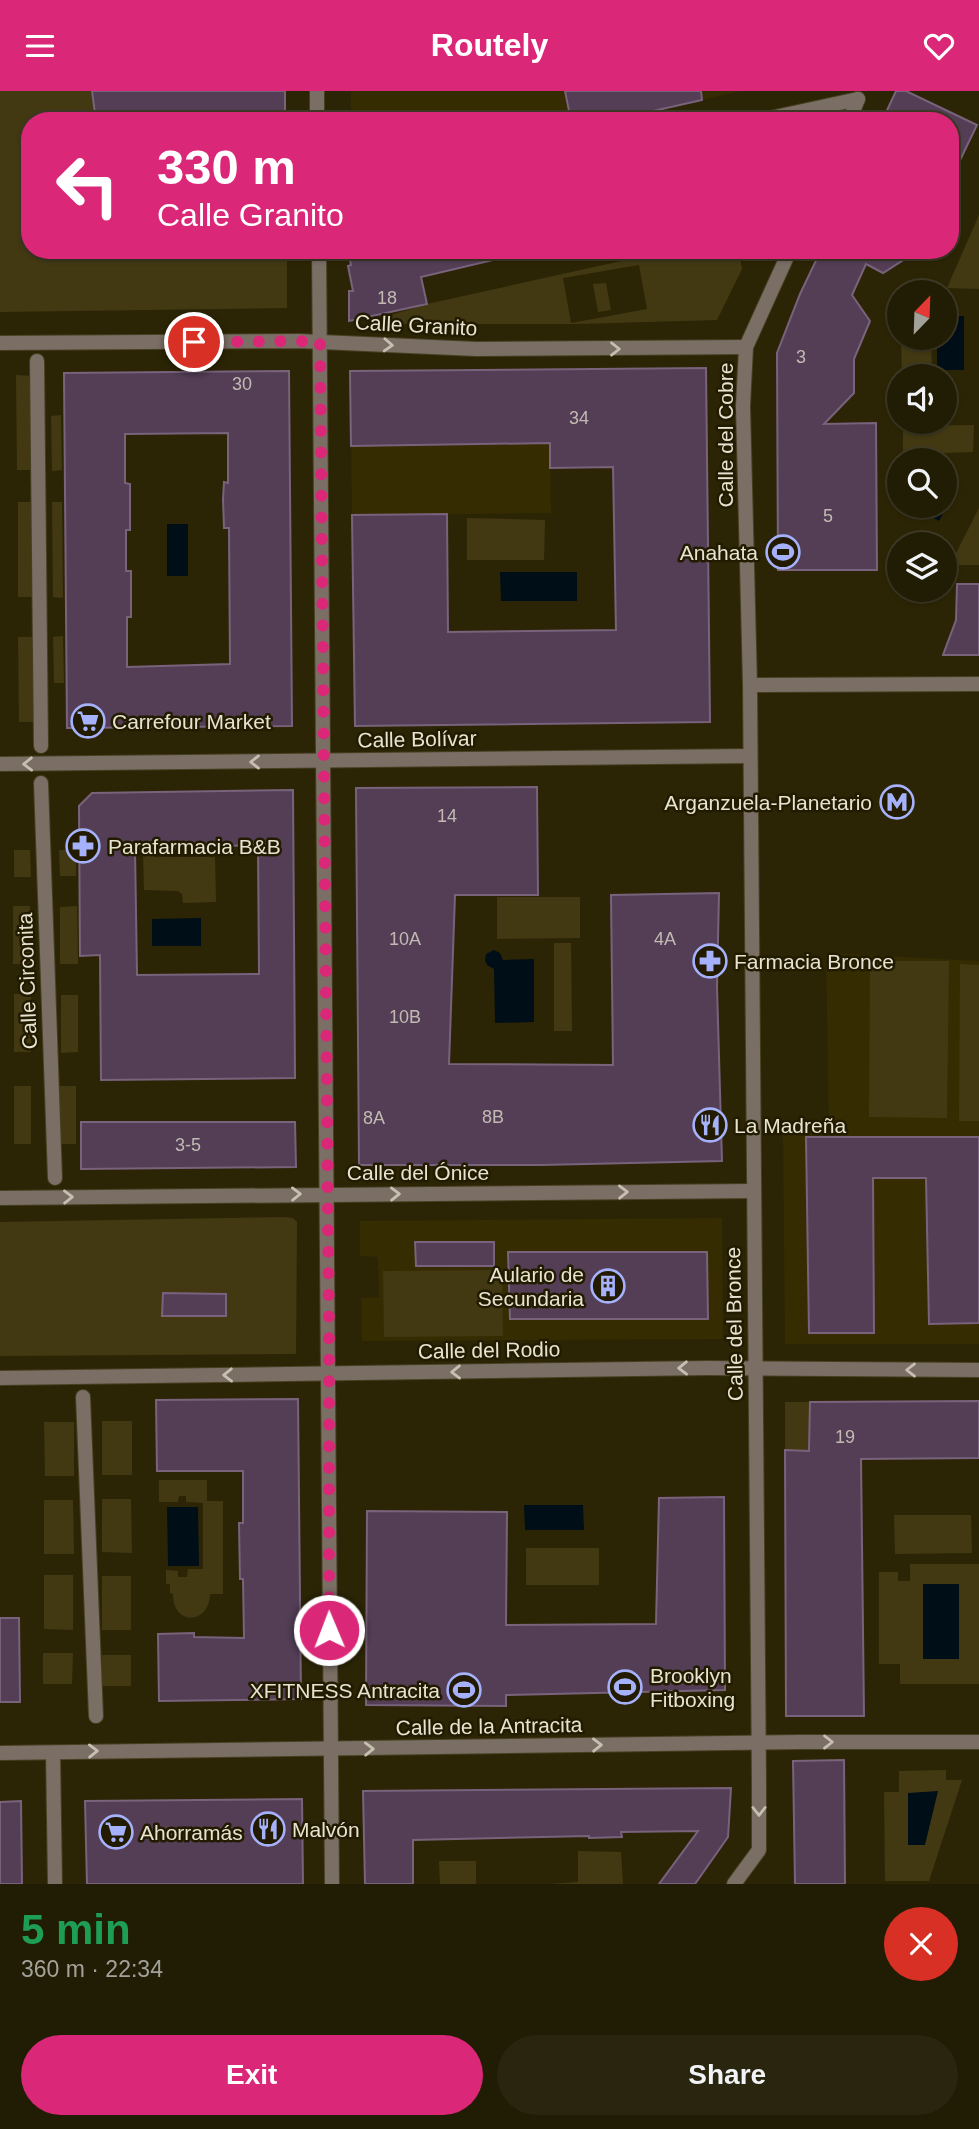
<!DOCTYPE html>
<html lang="en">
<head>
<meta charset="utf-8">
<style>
  :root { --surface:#211c04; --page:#29250e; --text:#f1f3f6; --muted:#a2a19a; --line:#3e3a26; --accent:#db2777 }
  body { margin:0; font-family:Helvetica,sans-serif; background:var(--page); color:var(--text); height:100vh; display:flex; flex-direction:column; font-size:26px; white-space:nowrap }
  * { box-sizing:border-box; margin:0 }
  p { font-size:23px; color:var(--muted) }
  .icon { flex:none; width:38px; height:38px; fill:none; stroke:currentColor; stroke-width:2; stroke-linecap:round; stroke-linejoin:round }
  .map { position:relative; height:1793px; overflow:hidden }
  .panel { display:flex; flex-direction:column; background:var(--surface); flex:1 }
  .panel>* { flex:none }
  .top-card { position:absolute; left:21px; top:21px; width:938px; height:147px; border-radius:28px; box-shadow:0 2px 5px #0004,0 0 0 2px var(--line); background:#db2777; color:#fff; overflow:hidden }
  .needle { width:46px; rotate:23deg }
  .buttons { position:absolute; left:887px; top:189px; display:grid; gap:14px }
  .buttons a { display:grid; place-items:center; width:70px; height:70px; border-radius:50%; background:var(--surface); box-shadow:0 2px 5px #0004,0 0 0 2px var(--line); font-size:35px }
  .pin { position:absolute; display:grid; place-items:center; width:60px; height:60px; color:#fff; margin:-30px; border:4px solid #fff; border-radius:50%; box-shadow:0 2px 7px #0007 }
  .me { position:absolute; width:77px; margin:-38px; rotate:359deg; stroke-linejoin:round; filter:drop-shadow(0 0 5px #0008) }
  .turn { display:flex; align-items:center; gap:24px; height:147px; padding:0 21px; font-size:32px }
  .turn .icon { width:91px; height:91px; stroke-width:2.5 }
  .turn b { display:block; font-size:49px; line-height:60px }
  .round { display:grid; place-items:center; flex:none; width:74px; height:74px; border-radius:37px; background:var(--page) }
  .overview { display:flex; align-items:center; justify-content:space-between; height:119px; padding:0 21px }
  h1 { font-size:42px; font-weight:700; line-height:52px; color:#1e9e55 }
  .cta { display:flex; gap:14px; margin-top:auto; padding:14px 21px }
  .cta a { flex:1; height:80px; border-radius:42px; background:var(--accent); color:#fff; font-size:28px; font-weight:700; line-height:80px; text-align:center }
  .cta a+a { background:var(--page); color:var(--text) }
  header { display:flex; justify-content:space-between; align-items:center; height:91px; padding:0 21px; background:var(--accent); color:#fff; font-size:32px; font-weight:700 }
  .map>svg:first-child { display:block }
  .built { fill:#352c02 }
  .green { fill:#423913; fill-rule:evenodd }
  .water { fill:#000e18 }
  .building { fill:#533e56; stroke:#79627c; stroke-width:2; fill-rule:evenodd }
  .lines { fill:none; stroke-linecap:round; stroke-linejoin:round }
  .pedestrian-casing { stroke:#464022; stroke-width:16 }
  .minor-casing { stroke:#464022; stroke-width:16 }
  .pedestrian { stroke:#7b6e65; stroke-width:14 }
  .minor { stroke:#7b6e65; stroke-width:14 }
  .oneway { stroke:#c7c0b1 }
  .route { stroke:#db2777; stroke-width:12; stroke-dasharray:0 21.6 }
  .labels { text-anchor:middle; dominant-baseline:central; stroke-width:5; stroke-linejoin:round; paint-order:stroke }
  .number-label { font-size:18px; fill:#c2bab2 }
  .street-label { font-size:21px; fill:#e7e3d1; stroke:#221b00 }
  .poi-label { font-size:21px; fill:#e7e3d1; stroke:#221b00; text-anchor:start }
</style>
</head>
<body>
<header><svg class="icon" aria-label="menu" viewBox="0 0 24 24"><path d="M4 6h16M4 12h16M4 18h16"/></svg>Routely<svg class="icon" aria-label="heart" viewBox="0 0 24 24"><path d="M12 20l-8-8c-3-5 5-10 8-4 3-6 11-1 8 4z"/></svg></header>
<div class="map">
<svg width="979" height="1793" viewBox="0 0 979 1793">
  <rect width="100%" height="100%" fill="#2c2505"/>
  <!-- built -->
  <g class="built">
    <polygon points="351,0 741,0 609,30 351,30"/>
    <polygon points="549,278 551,422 352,424 350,280"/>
    <polygon points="826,862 979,870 979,1253 785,1253 783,1039 829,1039"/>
    <polygon points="722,1127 723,1248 362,1250 361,1207 379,1206 378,1166 360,1165 360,1130"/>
  </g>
  <!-- green -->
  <g class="green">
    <polygon points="0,0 285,0 285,30 30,30 30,159 287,159 287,217 0,221"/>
    <polygon points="979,124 979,198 947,197"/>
    <path d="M671,159H739L742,178L717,229L578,233H379L381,227L427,213ZM639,174L647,218L571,232L563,187Z"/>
    <polygon points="606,192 611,219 598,221 593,193"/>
    <polygon points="901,247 931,247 932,285 902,285"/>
    <polygon points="16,284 32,285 32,379 17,379"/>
    <polygon points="61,324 62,379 52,380 51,325"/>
    <polygon points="974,334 973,361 943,362 938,369 903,369 903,335"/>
    <polygon points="18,411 32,411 33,506 18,506"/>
    <polygon points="52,411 62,411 63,507 53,506"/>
    <polygon points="979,417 979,474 950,474"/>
    <polygon points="467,427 545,429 544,469 467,469"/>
    <polygon points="63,545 64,592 54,592 53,546"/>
    <polygon points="18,546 33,546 34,631 19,631"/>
    <polygon points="14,759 30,759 31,786 14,786"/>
    <polygon points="59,759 76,759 76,785 60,785"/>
    <polygon points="154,761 154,766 215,766 216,811 183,812 182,803 178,800 144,799 143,762"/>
    <polygon points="497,806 580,806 580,847 497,848"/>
    <rect x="13" y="815" width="17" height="58"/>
    <polygon points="77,815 78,873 60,873 60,816"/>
    <polygon points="554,852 571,852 572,940 554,940"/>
    <polygon points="870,870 949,870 947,1027 869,1026"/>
    <polygon points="960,873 979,874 979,1030 959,1030"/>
    <rect x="14" y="903" width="17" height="58"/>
    <polygon points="61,904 78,904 78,961 61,962"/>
    <rect x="14" y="995" width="17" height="58"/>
    <rect x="59" y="995" width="17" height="58"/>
    <polygon points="285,1126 293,1127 297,1131 296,1263 0,1265 0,1131"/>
    <polygon points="502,1179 503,1245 384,1246 383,1180"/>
    <polygon points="785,1311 810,1311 809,1360 785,1359"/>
    <rect x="102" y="1330" width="30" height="54"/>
    <polygon points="44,1331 74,1331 74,1385 45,1385"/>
    <path d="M159,1389H207V1410H223V1503H210C209,1535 172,1534 173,1503L170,1502V1493H166V1479L178,1480V1486H187L188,1478H203V1412L186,1411V1405H179L178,1411H159Z"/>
    <polygon points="102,1408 131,1408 132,1462 102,1461"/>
    <polygon points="44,1409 73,1409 74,1463 44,1463"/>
    <polygon points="894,1424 971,1424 972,1462 895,1463"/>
    <rect x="526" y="1457" width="73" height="37"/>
    <polygon points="910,1473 979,1473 979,1593 900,1593 900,1573 879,1573 879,1481 898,1481 898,1490 910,1490"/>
    <polygon points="44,1484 73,1484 73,1539 44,1538"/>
    <rect x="102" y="1485" width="29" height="54"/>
    <polygon points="43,1562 73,1562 72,1593 43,1593"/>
    <rect x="102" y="1564" width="29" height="31"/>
    <polygon points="946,1679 946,1689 962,1689 929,1790 885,1790 884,1701 899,1701 899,1680"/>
    <polygon points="578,1760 621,1761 623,1793 549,1793 578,1791"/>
    <polygon points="439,1770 476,1770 476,1793 440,1793"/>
  </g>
  <!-- water -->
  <g class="water">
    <polygon points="945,225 964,225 964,279 937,279 937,247 945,247"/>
    <polygon points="945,388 958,395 939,430 919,419 922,415 945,415"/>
    <rect x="167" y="433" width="21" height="52"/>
    <polygon points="500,481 577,481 577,510 501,510"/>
    <polygon points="201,827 201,855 152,855 152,828"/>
    <polygon points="494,859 500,862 503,869 534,868 534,931 495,932 494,878 487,874 485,869 486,863"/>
    <polygon points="524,1414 583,1414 584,1439 525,1439"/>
    <polygon points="167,1416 198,1416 199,1475 168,1475"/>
    <rect x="923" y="1493" width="36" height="75"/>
    <polygon points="938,1700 925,1754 908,1754 908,1702"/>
  </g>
  <!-- building -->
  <g class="building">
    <polygon points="92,0 285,0 285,30 96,30"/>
    <polygon points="565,0 701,0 702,9 609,30 571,30"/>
    <polygon points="896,0 906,0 977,34 950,90 950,30 882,30"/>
    <polygon points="348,159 492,159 493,169 421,186 427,213 349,230 349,200 353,200 348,175 351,174"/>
    <polygon points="821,159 919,159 883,182 866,173 852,204 870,230 854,268 854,302 824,333 876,332 877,479 778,479 777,262 800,203"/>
    <polygon points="706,277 710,631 355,635 352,424 447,423 448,541 616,539 613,376 550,377 550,352 351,355 350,280"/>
    <path d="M289,280L292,635L67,637L64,282ZM228,342V392L224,391L223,408L224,437H229L230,573L127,576V526H131V480H126V439H130V393L125,392V343Z"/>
    <polygon points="957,493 979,493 979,564 943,564 956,529"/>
    <polygon points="537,696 538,804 455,804 449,973 613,974 611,804 719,802 717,896 722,1070 540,1074 359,1074 356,697"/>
    <path d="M293,699L295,987L101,989L100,864L80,865L79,715L92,702ZM258,754L259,883L137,884L135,758Z"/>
    <polygon points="81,1031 295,1031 296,1076 81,1078"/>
    <polygon points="806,1046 979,1046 979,1232 929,1233 926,1087 873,1087 874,1242 809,1242"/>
    <polygon points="415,1151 494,1151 494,1175 416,1175"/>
    <polygon points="508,1161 707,1161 708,1228 510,1228"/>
    <polygon points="163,1202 226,1203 226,1225 162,1225"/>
    <polygon points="298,1308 301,1608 159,1610 158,1543 194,1542 194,1546 244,1547 243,1488 240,1488 239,1432 243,1432 243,1380 157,1380 156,1309"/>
    <polygon points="979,1310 979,1367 861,1368 864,1625 786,1625 785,1359 809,1360 810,1311"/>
    <polygon points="724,1406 725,1599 506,1604 506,1615 366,1614 367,1420 507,1421 506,1534 656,1533 659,1407"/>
    <polygon points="0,1527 19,1527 20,1611 0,1611"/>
    <polygon points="844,1669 845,1793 795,1793 793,1670"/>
    <polygon points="731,1697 728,1746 695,1793 659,1793 698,1740 621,1741 622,1746 589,1747 589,1745 413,1749 413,1793 365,1793 363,1700"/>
    <polygon points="302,1708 303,1793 87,1793 85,1710"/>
    <polygon points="21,1710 22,1793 0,1793 0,1711"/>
  </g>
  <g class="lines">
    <defs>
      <g id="pedestrian">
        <polyline points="37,270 41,655"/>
        <polyline points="41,692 55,1087"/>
        <polyline points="83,1306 96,1625"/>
      </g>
      <g id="minor">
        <polyline points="317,0 317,30"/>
        <polyline points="757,30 858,8"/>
        <polyline points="849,30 858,8"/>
        <polyline points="319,159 332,1793"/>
        <polyline points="0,252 299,250 476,258 746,256"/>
        <polyline points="750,594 979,593"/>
        <polyline points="0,673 750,665"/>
        <polyline points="0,1107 753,1100"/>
        <polyline points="0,1287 708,1277 979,1279"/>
        <polyline points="0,1662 800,1651 979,1651"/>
        <polyline points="53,1662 55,1793"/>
        <polyline points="734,1793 759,1759 759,1694 750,594 743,315 746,256 790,159"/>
      </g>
    </defs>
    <!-- pedestrian casing -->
    <use href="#pedestrian" class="pedestrian-casing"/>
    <!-- minor casing -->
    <use href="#minor" class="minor-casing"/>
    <!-- pedestrian -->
    <use href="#pedestrian" class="pedestrian"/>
    <!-- minor -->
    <use href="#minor" class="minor"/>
  </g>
  <!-- one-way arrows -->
  <defs><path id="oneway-chevron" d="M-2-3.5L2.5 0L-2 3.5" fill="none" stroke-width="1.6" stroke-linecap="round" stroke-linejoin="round" transform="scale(1.75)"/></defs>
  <g class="oneway">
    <use href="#oneway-chevron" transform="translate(388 254) rotate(3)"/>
    <use href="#oneway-chevron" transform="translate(615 258)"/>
    <use href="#oneway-chevron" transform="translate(255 671) rotate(180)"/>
    <use href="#oneway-chevron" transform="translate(28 673) rotate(179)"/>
    <use href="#oneway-chevron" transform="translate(623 1101) rotate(-1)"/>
    <use href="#oneway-chevron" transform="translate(296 1103) rotate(-1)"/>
    <use href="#oneway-chevron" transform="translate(395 1103) rotate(-1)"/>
    <use href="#oneway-chevron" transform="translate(68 1106) rotate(-1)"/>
    <use href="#oneway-chevron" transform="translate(683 1277) rotate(179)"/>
    <use href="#oneway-chevron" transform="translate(911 1279) rotate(-180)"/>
    <use href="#oneway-chevron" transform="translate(456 1281) rotate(179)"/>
    <use href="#oneway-chevron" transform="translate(228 1284) rotate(179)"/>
    <use href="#oneway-chevron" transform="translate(828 1651)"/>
    <use href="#oneway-chevron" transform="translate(597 1654) rotate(-1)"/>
    <use href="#oneway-chevron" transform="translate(369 1658) rotate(-1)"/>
    <use href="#oneway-chevron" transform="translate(93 1660) rotate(-1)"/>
    <use href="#oneway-chevron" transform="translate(759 1720) rotate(90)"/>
  </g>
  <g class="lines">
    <!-- route -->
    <polyline class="route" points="194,251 320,250 329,1236 329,1539"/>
  </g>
  <!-- icons -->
  <defs>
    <symbol id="stadium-ring" viewBox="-11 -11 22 22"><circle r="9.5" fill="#221b00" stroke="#a6b1fc" stroke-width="1.5"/><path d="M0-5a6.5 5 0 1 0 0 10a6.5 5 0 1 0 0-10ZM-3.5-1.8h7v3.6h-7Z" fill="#a6b1fc"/></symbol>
    <symbol id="supermarket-ring" viewBox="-11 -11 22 22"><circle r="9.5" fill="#221b00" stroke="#a6b1fc" stroke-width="1.5"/><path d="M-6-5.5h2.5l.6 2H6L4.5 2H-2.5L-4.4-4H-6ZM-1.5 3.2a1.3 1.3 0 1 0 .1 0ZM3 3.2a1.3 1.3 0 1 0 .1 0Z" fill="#a6b1fc"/></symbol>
    <symbol id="metro-ring" viewBox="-11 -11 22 22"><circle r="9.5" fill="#221b00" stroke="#a6b1fc" stroke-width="1.5"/><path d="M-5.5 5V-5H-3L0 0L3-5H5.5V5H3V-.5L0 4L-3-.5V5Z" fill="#a6b1fc"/></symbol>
    <symbol id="pharmacy-ring" viewBox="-11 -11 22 22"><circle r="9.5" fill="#221b00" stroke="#a6b1fc" stroke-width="1.5"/><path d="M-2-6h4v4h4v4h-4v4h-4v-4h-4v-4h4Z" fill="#a6b1fc"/></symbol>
    <symbol id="restaurant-ring" viewBox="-11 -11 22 22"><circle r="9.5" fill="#221b00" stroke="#a6b1fc" stroke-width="1.5"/><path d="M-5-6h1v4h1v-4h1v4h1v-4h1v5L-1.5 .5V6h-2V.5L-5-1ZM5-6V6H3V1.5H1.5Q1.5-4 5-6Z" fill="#a6b1fc"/></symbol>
    <symbol id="building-ring" viewBox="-11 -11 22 22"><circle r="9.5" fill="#221b00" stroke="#a6b1fc" stroke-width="1.5"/><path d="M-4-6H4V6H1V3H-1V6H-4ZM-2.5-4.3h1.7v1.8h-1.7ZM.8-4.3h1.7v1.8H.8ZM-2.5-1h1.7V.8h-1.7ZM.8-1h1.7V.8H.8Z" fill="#a6b1fc"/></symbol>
  </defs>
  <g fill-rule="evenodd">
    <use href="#stadium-ring" x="764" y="442" width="38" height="38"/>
    <use href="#supermarket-ring" x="69" y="611" width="38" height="38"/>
    <use href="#metro-ring" x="878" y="692" width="38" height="38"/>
    <use href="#pharmacy-ring" x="64" y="736" width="38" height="38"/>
    <use href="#pharmacy-ring" x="691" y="851" width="38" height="38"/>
    <use href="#restaurant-ring" x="691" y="1015" width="38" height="38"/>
    <use href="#building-ring" x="589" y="1176" width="38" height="38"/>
    <use href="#stadium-ring" x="606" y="1577" width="38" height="38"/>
    <use href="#stadium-ring" x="445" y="1580" width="38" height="38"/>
    <use href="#restaurant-ring" x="249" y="1719" width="38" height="38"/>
    <use href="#supermarket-ring" x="97" y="1722" width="38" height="38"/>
  </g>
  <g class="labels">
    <!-- number labels -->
    <g class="number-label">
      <text x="387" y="207">18</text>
      <text x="801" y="266">3</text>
      <text x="242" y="293">30</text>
      <text x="579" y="327">34</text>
      <text x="828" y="425">5</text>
      <text x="447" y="725">14</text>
      <text x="405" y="848">10A</text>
      <text x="665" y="848">4A</text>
      <text x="405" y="926">10B</text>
      <text x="493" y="1026">8B</text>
      <text x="374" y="1027">8A</text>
      <text x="188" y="1054">3-5</text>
      <text x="845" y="1346">19</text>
    </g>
    <!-- street labels -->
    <g class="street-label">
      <text transform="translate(416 234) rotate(3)">Calle Granito</text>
      <text transform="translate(725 344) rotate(-90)">Calle del Cobre</text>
      <text transform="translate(417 648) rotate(-1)">Calle Bolívar</text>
      <text transform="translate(27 890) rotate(-92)">Calle Circonita</text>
      <text x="418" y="1081">Calle del Ónice</text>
      <text transform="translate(734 1233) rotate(-91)">Calle del Bronce</text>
      <text transform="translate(489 1259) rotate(-1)">Calle del Rodio</text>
      <text transform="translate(489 1635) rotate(-1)">Calle de la Antracita</text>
    </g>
    <!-- poi labels -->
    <g class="poi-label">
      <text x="758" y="461" text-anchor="end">Anahata</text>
      <text x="112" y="630">Carrefour Market</text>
      <text x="872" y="711" text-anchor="end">Arganzuela-Planetario</text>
      <text x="108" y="755">Parafarmacia B&amp;B</text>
      <text x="734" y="870">Farmacia Bronce</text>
      <text x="734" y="1034">La Madreña</text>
      <text x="584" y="1183" text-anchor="end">Aulario de<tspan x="584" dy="24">Secundaria</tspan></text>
      <text x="650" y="1584">Brooklyn<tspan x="650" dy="24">Fitboxing</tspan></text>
      <text x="440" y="1599" text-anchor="end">XFITNESS Antracita</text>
      <text x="292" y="1738">Malvón</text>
      <text x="140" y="1741">Ahorramás</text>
    </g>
  </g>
</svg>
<div class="buttons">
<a><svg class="needle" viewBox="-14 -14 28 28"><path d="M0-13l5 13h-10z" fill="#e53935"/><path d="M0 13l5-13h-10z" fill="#a2a19a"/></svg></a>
<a><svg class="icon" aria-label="sound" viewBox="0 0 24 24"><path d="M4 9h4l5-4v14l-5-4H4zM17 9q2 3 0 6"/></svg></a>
<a><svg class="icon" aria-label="search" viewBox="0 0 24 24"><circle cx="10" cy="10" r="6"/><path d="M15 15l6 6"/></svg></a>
<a><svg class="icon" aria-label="layers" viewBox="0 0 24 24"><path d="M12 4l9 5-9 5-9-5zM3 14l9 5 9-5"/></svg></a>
</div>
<div class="pin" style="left:194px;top:251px;background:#d93025"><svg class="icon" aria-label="arrive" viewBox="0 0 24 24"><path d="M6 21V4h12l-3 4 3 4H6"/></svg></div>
<svg class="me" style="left:329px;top:1539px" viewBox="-20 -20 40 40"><circle r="17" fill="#db2777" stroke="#fff" stroke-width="3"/><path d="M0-11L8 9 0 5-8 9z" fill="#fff"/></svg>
<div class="top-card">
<div class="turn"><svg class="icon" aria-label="left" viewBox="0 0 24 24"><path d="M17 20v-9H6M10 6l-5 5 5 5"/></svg><div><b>330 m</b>Calle Granito</div></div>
</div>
</div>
<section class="panel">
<div class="overview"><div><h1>5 min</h1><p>360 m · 22:34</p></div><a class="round" style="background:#d93025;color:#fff"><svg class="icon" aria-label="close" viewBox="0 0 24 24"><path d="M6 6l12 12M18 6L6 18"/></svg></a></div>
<div class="cta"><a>Exit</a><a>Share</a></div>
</section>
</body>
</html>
